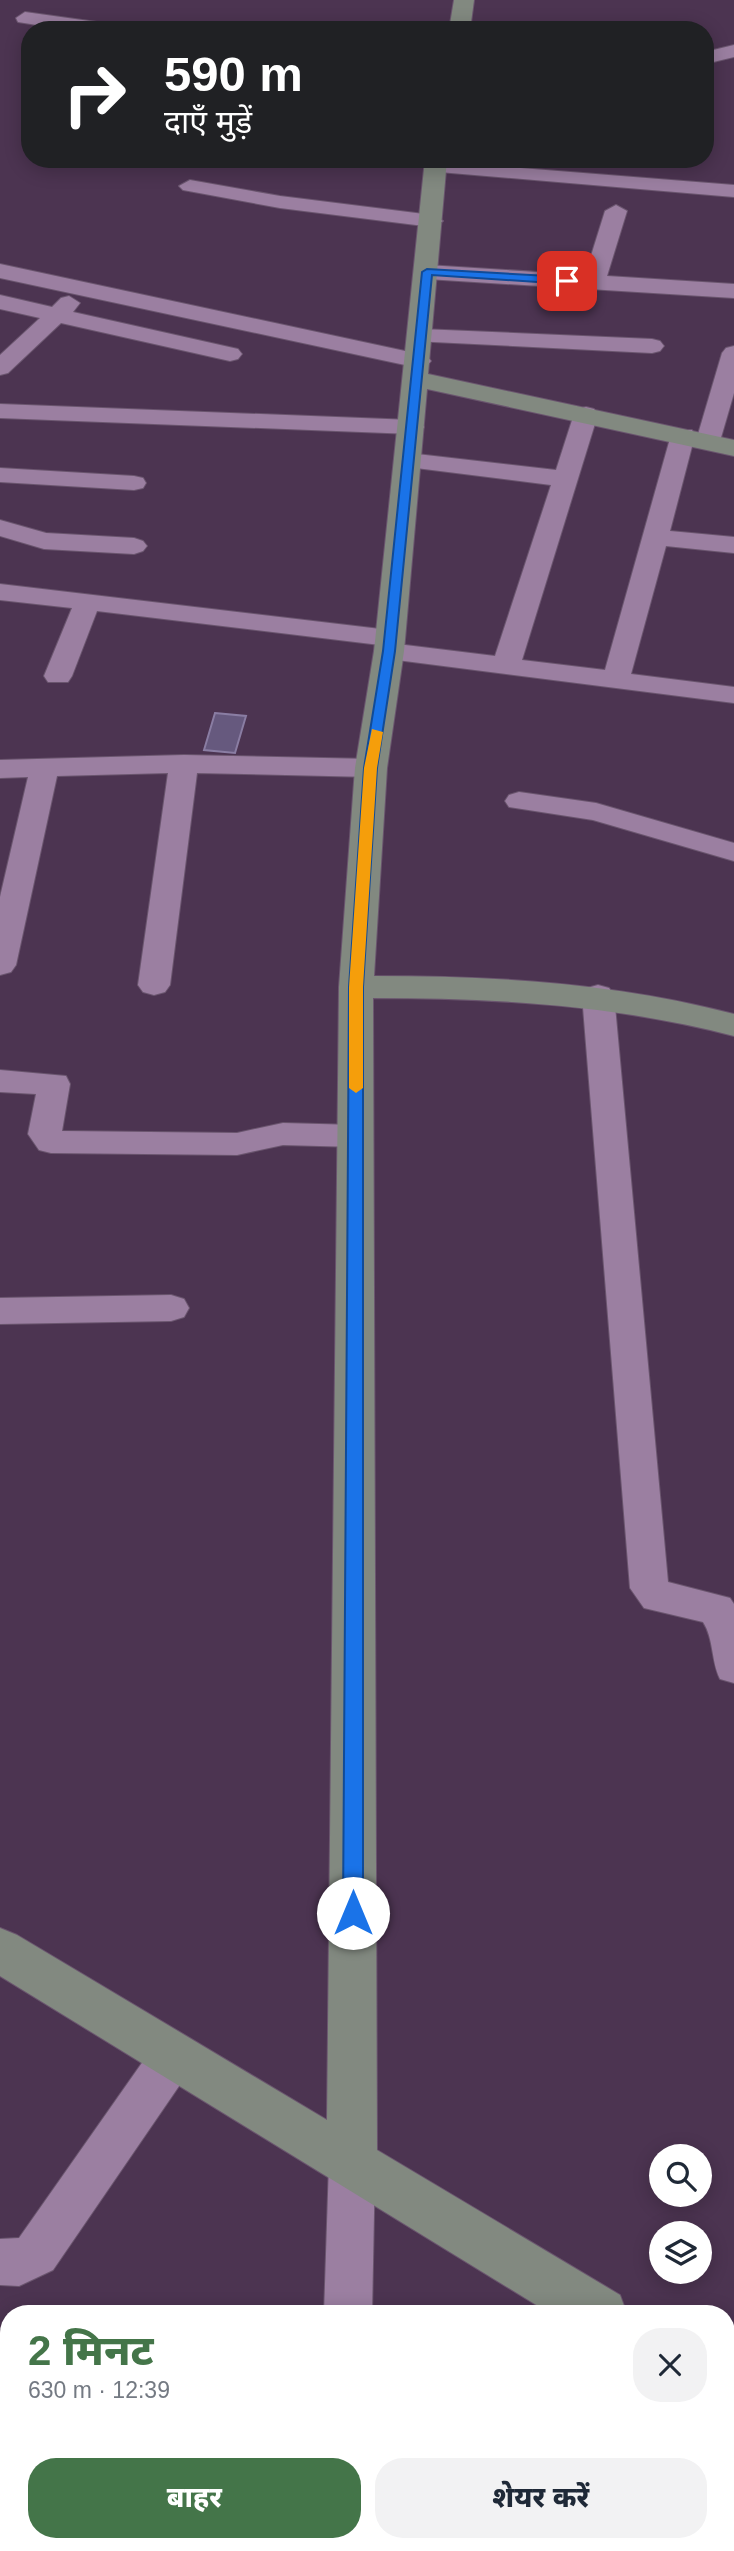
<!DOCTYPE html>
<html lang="hi">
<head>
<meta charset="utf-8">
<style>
  :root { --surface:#fff; --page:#f2f2f3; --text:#1f2937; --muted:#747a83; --accent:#447549 }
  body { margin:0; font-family:Helvetica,"Noto Sans Devanagari",sans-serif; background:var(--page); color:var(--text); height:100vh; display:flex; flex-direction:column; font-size:26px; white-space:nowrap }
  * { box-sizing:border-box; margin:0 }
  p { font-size:23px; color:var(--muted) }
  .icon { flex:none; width:38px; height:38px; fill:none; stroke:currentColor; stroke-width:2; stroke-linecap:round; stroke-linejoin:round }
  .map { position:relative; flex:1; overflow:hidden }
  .side { position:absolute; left:0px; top:2305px; width:735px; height:247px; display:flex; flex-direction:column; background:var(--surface); border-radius:28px 28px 0 0; box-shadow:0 4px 18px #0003 }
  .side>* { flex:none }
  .hud { position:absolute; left:21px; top:21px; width:693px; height:147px; border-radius:28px; box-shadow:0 4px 18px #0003; background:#202124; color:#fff; overflow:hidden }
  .buttons { position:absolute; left:649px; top:2144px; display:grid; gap:14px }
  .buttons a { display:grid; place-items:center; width:63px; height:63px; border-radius:50%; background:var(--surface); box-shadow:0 4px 18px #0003; font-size:35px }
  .pin { position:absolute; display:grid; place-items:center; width:60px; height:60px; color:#fff; margin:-30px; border-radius:14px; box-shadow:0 4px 10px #0006 }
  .me { position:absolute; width:77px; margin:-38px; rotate:0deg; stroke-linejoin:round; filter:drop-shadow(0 0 5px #0008) }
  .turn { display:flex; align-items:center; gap:24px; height:147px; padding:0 28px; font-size:32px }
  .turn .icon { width:91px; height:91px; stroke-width:2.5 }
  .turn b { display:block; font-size:49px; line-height:60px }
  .round { display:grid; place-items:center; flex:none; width:74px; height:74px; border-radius:28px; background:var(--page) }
  .headline { display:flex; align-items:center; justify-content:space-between; height:119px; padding:0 28px }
  h1 { font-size:42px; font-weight:800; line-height:52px; color:var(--accent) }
  .cta { display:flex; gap:14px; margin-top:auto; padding:14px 28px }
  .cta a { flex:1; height:80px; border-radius:28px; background:var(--accent); color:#fff; font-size:28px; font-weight:800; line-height:80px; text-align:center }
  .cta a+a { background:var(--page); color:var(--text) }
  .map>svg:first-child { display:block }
  .building { fill:#66597e; stroke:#8a7da3; stroke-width:2 }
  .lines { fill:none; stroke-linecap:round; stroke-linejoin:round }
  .street-casing { stroke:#6a556e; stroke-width:2 }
  .secondary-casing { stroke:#6a556e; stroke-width:2 }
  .street { fill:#9b7fa1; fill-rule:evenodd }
  .secondary { fill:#828980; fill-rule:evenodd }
  .route { fill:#1a73e8; stroke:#114b97; stroke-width:2 }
  .slow { fill:#f59e0b }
</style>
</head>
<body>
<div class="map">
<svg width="734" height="2551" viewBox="0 0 734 2551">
  <rect width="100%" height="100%" fill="#4c3451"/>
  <!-- building -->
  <polygon class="building" points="215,713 246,716 235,753 204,750"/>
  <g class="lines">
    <defs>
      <g id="street">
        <polygon points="25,12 111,24 120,30 68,30 18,22 16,18"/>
        <polygon points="734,45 734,57 705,64 705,52"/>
        <polygon points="434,161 734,185 734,197 427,171 424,167"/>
        <polygon points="190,180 280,196 432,215 443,221 432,227 280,208 183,190 179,186"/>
        <polygon points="616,205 627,211 607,276 734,284 734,298 427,279 416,272 427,265 585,275 605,211"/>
        <polygon points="0,264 419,354 427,356 431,361 427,366 419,368 0,278"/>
        <polygon points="0,295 52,307 61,298 69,296 80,303 73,312 238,349 242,354 238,359 230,361 61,323 8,373 0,375 0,355 40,318 0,309"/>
        <polygon points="421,329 652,339 660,341 664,346 660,351 652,353 413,341 410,336 413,331"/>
        <polygon points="734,346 734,393 720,441 717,446 699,446 696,441 722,353 726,348"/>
        <polygon points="0,404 412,420 421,422 424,427 421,432 412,434 0,418"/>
        <polygon points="586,407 594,409 598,414 522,660 605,670 671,435 674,430 692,430 695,435 670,531 734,537 734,553 666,546 631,674 734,687 734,703 389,659 379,657 375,651 380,645 97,611 72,676 68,682 48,682 44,676 72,608 0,600 0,584 389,630 398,632 402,638 397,644 495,656 551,485 408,467 399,465 396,460 399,455 408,453 556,470 574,414 578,409"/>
        <polygon points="0,468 134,476 143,478 146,483 143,488 134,490 0,482"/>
        <polygon points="0,520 46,533 134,538 143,541 147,546 143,551 134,554 44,549 0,536"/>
        <polygon points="184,755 371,759 381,762 385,768 381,774 371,777 197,773 170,985 165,992 154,995 143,992 138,985 168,773 57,776 16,965 11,972 0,975 0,897 28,777 0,778 0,760"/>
        <polygon points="519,792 596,803 734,843 734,861 593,820 509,807 505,801 509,795"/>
        <path d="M598,985L609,988L614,995L668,1582L730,1598L734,1604V1683L720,1679C711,1661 714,1639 703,1622L644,1608L630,1588L582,995L587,988Z"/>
        <polygon points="0,1070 66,1076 70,1084 62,1131 237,1133 283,1123 356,1125 368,1128 373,1136 368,1144 356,1147 283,1145 237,1155 51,1153 39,1150 28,1134 36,1094 0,1092"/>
        <polygon points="171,1295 184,1299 189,1308 184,1317 171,1321 0,1324 0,1298"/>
        <polygon points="174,2034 190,2040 196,2055 190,2070 53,2270 19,2286 0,2285 0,2239 19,2238 158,2040"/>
        <polygon points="352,2141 368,2147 375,2163 372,2314 324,2314 329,2163 336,2147"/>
        <polygon points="316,2543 367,2543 366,2551 314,2551"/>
        <polygon points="603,2543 653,2543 654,2551 602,2551"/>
      </g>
      <g id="secondary">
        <polygon points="454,0 474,0 470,30 449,30"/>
        <path d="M425,159H447L428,374L734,440V456L427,389L404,651L387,768L374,976C497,976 615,983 734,1014V1036C615,1005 496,998 373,998L377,2150L620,2295L627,2314H551L0,1976V1928L17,1935L327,2120L339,987L355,768L374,651Z"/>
        <polygon points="726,2363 734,2366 734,2422 726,2419"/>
      </g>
    </defs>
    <!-- street casing -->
    <use href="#street" class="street-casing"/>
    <!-- secondary casing -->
    <use href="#secondary" class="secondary-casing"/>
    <!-- street -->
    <use href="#street" class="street"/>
    <!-- secondary -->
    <use href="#secondary" class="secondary"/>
  </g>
  <!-- route -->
  <polygon class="route" points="427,269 567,277 572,281 567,284 432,275 395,651 377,768 363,987 363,1913 360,1919 353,1921 346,1919 343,1913 349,987 364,768 383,651 422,272"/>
  <!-- slow -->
  <polygon class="slow" points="372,729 383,732 377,768 363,987 363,1088 356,1093 349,1088 349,987 364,768"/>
</svg>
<div class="buttons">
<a><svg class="icon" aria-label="search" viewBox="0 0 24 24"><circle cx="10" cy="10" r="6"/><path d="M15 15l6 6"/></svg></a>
<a><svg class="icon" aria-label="layers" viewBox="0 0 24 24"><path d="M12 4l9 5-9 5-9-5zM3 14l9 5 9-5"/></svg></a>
</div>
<div class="pin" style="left:567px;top:281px;background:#d93025"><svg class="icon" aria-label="arrive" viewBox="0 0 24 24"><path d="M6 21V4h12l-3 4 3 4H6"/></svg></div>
<svg class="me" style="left:353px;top:1913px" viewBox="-20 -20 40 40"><circle r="19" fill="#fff"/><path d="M0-13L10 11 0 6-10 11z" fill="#1a73e8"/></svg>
<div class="hud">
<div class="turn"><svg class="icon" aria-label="right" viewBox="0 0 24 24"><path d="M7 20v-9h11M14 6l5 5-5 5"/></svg><div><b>590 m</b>दाएँ मुड़ें</div></div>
</div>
<section class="side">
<div class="headline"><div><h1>2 मिनट</h1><p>630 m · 12:39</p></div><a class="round"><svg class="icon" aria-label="close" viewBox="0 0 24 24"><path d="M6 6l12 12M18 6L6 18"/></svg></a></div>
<div class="cta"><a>बाहर</a><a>शेयर करें</a></div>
</section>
</div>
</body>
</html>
